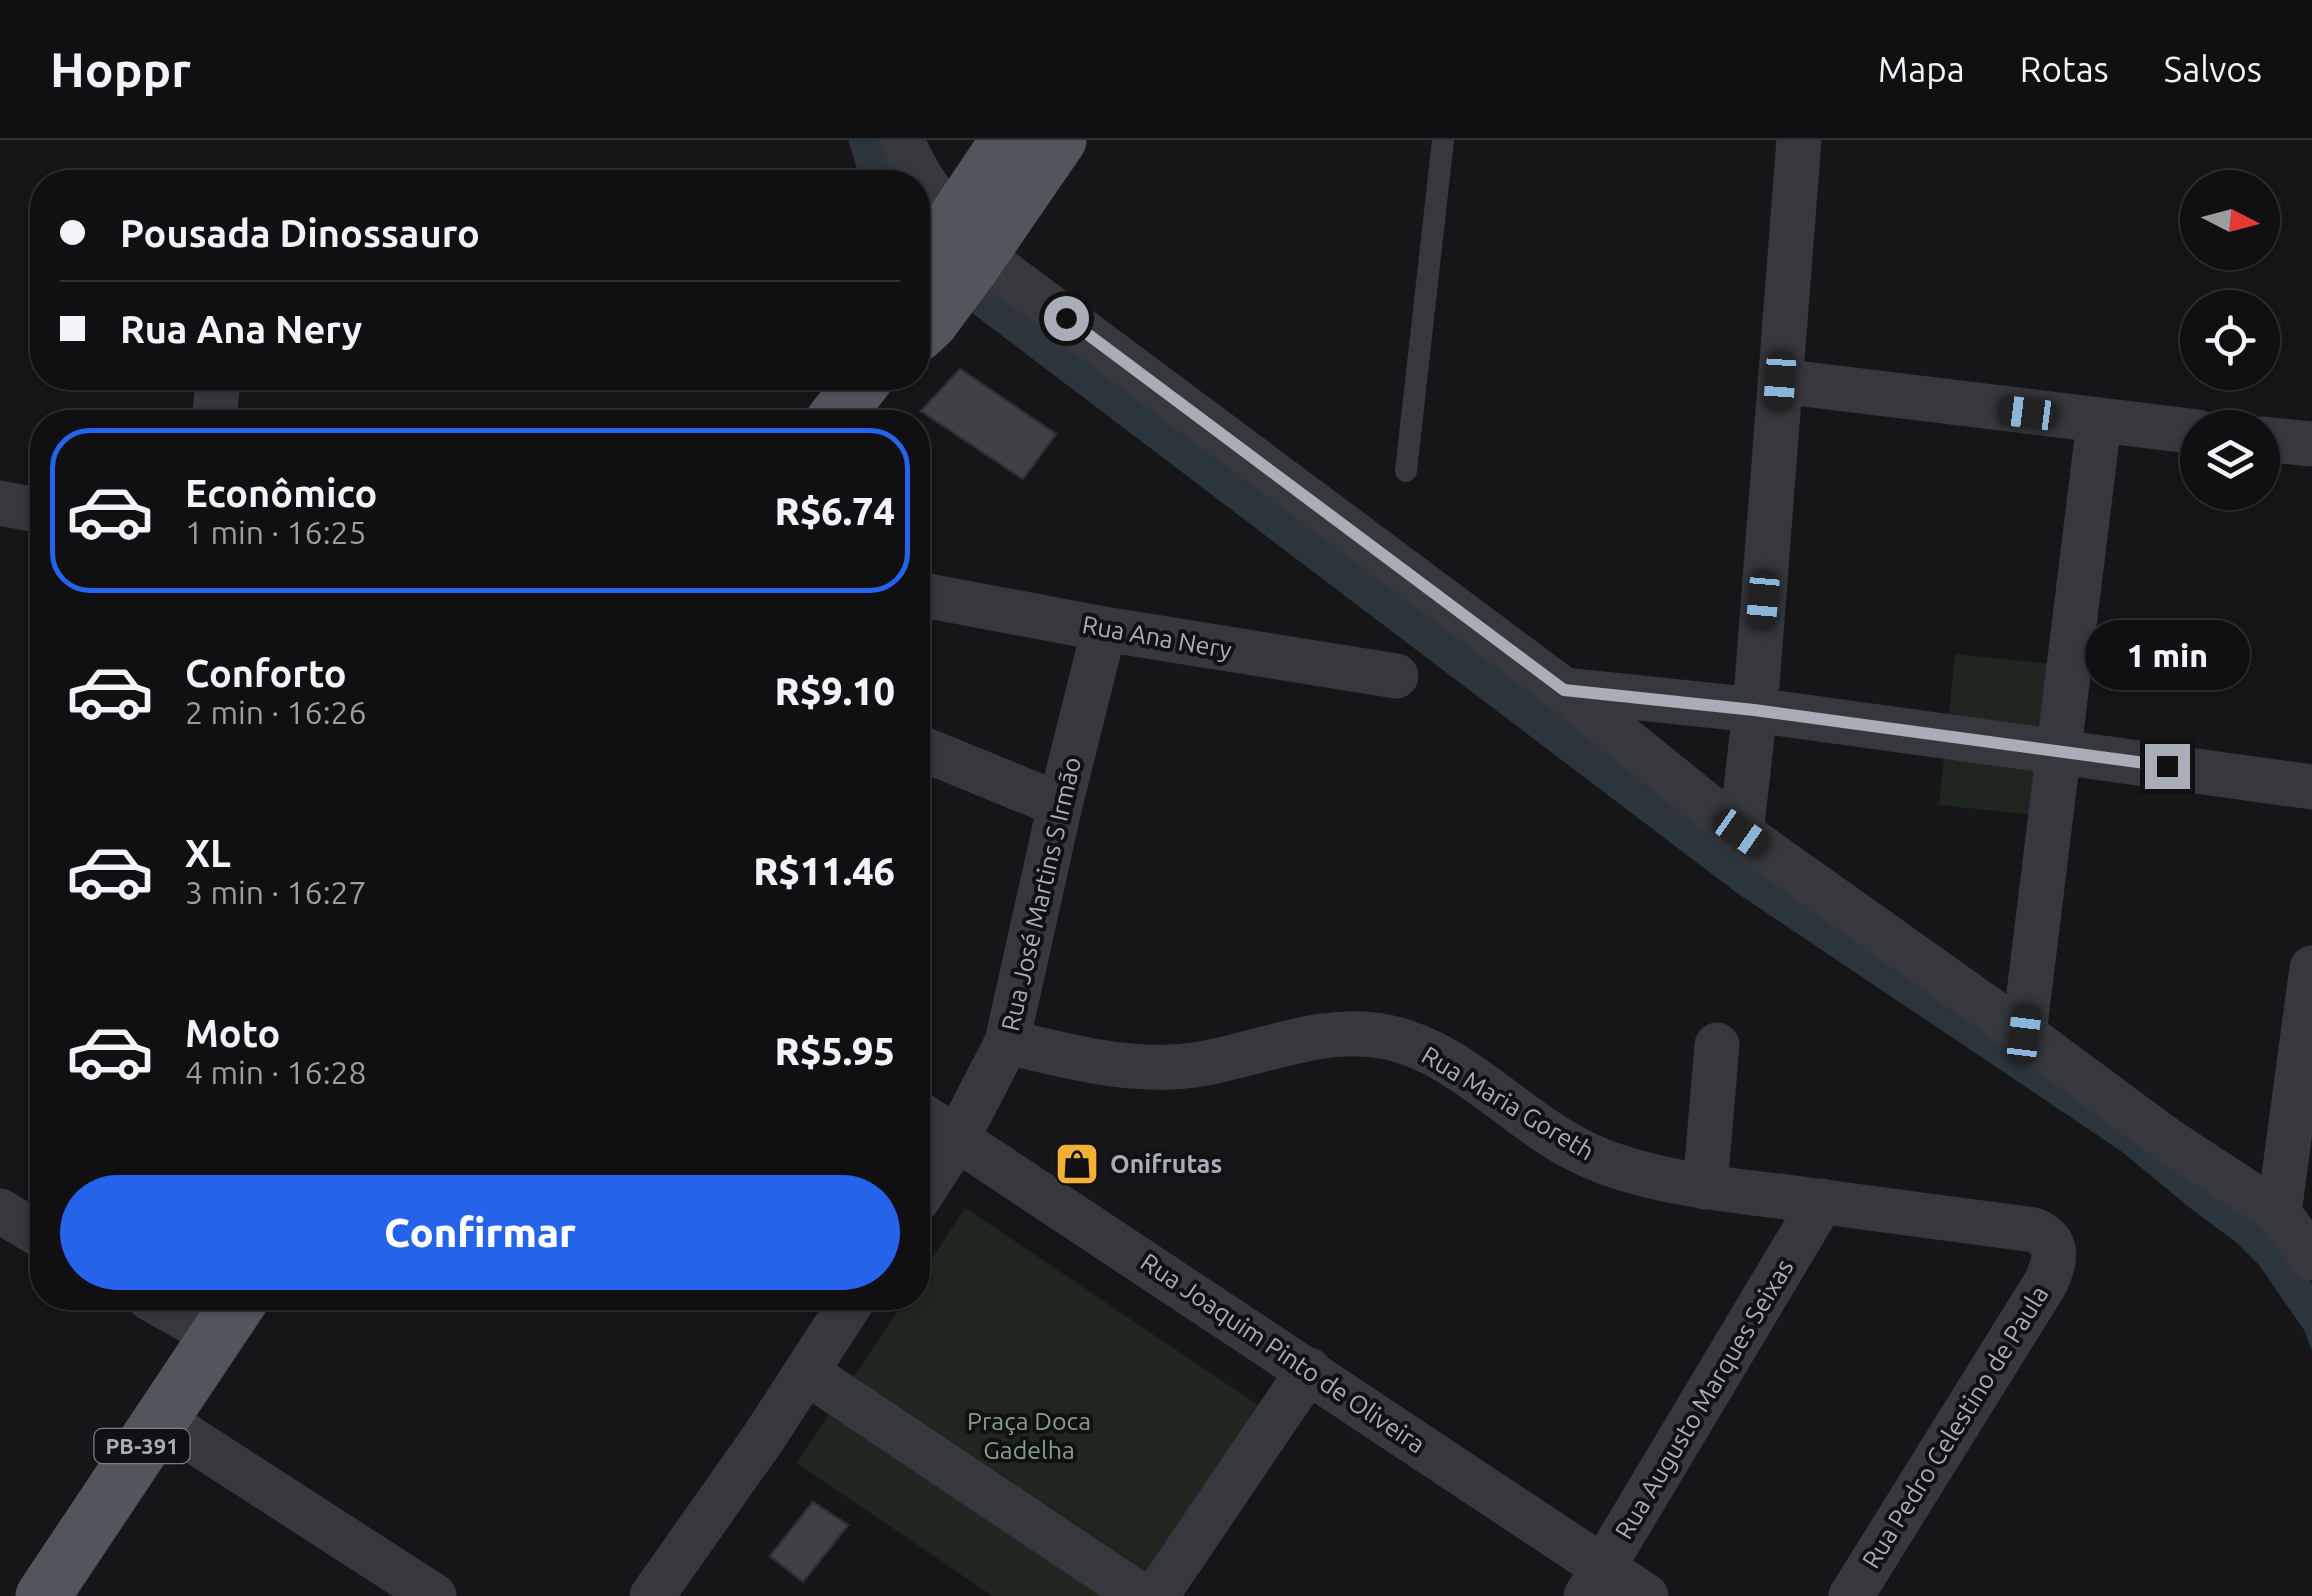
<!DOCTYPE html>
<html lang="pt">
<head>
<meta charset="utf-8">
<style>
  body { margin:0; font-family:Ubuntu,sans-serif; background:#1e1e20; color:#f1f3f6; height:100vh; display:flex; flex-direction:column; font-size:38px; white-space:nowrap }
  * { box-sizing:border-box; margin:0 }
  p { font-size:32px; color:#9c9d9f }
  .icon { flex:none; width:55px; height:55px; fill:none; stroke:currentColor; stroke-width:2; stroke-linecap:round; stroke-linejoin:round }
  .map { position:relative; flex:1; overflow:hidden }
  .panel { position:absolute; left:30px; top:270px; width:900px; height:900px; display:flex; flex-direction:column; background:#101012; border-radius:40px; box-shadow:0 2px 8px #0004,0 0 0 2px #303032 }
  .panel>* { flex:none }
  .top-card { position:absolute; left:30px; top:30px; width:900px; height:220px; border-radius:40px; box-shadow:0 2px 8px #0004,0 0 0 2px #303032; display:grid; align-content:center; height:220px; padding:0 30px; background:#101012 }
  .needle { width:65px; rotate:96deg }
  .buttons { position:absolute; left:2180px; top:30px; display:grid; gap:20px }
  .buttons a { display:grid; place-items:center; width:100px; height:100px; border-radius:50%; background:#101012; box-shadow:0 2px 8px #0004,0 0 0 2px #303032; font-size:50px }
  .end { position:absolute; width:45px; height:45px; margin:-22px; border:12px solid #a8adb8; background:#111; box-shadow:0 0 0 5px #111 }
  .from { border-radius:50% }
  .bubble { position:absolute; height:70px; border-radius:35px; background:#101012; box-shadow:0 2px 8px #0004,0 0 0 2px #303032; font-size:32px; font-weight:800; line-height:70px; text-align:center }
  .car { position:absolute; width:30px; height:60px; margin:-30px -15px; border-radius:12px; box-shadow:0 0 8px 2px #0007; background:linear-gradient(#222 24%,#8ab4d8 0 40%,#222 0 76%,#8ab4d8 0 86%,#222 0) }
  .top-card b { display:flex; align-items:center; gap:35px; height:95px; font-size:38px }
  .top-card b+b { border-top:2px solid #303032 }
  .top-card i { width:25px; height:25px; background:#f1f3f6 }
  ul { padding:18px 0 0; list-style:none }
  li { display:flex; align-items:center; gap:30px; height:165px; margin:0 20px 15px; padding:0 10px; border:5px solid transparent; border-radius:40px }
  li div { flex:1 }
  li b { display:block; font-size:38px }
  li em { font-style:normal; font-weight:800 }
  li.selected { border-color:#2563eb }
  li>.icon { width:90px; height:90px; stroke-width:1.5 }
  .action { display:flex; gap:20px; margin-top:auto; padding:20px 30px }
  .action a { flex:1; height:115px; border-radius:60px; background:#2563eb; color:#fff; font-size:40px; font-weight:800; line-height:115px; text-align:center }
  header { display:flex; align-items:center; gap:60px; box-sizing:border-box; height:140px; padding:0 50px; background:#101012; border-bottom:2px solid #303032 }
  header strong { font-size:48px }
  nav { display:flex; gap:55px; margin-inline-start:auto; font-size:35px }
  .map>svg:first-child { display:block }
  .green { fill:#1e261f }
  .water { fill:#2c353c }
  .building { fill:#404145; stroke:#303034; stroke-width:2.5 }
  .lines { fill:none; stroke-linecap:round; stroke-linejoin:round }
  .lane { stroke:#37383d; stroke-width:22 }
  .street { stroke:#37383d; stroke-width:45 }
  .primary { stroke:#53555c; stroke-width:55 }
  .route { stroke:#a8adb8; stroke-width:12 }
  .labels { text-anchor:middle; stroke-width:8; stroke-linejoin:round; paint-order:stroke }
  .shield { fill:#111113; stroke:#7b7e86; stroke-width:2.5 }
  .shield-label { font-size:22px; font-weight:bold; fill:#a8adb8 }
  .street-label { font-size:25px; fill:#a8adb8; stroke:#111113 }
  .poi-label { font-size:25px; font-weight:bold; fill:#a8adb8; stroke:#111113; text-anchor:start }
  .park-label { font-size:25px; fill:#7fa381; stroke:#111113 }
</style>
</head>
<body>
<header>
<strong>Hoppr</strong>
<nav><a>Mapa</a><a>Rotas</a><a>Salvos</a></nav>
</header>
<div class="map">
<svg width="2312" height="1456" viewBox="0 0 2312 1456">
  <rect width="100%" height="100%" fill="#161618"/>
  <path class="green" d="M1955,514l124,13 -16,151 -124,-13z
    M965,1068l304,204 -122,184h-154l-197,-133 110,-165h12v-18z"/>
  <path class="water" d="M848,0h38l13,42h-38z
    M918,73l38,33 1302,975 54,62v68l-8,-21 -45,-65 -22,-22 -47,-35 -69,-57 -384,-258 -819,-621z"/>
  <path class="building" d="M960,229l96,65 -33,45 -102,-68z
    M813,1362l35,23 -45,57 -33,-26z"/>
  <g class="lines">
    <path class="lane" d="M1406,331l37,-331"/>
    <path class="street" d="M902,0c21,53 60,92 101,132l561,418 177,143 283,201 145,107 110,72 33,45
      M1780,241l418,51
      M214,282l4,-44
      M2262,299l50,5
      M0,363l42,8
      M918,454l186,35 292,47
      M1564,550l191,20 557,77
      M918,607l142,58
      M1741,693l14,-123 44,-570
      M2024,894l75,-612
      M1007,902c64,15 128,33 194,22 63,-11 122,-40 186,-27 75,15 132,87 201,118 64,29 145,35 214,44 77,10 155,21 232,31 27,12 22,31 11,54l-194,312
      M918,973l728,483
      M1705,1047l12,-142
      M918,1059l40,-62 49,-95 53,-237 44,-176
      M0,1071l42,25
      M2279,1073l33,-245
      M149,1158l68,38
      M806,1232l335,224
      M160,1279l274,177
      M652,1456l112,-159 90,-139
      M1156,1456l153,-226
      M1586,1456l236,-395"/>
    <path class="primary" d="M918,134l90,-134
      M918,194l13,-12 40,-54 88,-128
      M832,282l34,-44
      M43,1456l199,-298"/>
  </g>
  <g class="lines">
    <path class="route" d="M1066,178l498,372 190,20 413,56"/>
  </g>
  <defs>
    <symbol id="shop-square" viewBox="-11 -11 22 22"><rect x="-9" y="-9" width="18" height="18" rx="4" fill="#f2b134" stroke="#111113"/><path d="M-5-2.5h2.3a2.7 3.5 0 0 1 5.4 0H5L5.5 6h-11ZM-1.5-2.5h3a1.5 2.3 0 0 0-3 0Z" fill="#111"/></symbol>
  </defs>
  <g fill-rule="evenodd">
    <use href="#shop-square" x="1052" y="999" width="50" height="50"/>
  </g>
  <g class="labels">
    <rect class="shield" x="94.5" y="1289" width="95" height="34" rx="8"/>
    <g class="shield-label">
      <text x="142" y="1314">PB-391</text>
    </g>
    <g class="street-label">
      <text transform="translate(1157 497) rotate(10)" y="9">Rua Ana Nery</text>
      <text transform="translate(1041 754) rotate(-77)" y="9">Rua José Martins S Irmão</text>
      <text transform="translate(1508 963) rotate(31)" y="9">Rua Maria Goreth</text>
      <text transform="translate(1283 1213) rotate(34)" y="9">Rua Joaquim Pinto de Oliveira</text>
      <text transform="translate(1704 1259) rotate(-59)" y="9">Rua Augusto Marques Seixas</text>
      <text transform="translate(1955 1287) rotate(-58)" y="9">Rua Pedro Celestino de Paula</text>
    </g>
    <g class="poi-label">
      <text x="1110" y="1033">Onifrutas</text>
    </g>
    <g class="park-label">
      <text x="1029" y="1290">Praça Doca<tspan x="1029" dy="29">Gadelha</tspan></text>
    </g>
  </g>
</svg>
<div class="buttons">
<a><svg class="needle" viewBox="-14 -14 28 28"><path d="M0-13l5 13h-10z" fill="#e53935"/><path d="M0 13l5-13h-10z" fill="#9c9d9f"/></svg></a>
<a><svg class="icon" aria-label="locate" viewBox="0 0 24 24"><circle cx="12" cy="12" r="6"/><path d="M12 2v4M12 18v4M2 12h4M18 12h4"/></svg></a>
<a><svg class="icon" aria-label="layers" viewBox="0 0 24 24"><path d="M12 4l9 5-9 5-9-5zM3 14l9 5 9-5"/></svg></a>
</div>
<i class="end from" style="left:1066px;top:178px"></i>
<i class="end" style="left:2167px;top:626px"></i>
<div class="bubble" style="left:2085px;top:480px;width:165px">1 min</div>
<i class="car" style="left:1780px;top:241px;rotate:184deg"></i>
<i class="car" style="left:2028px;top:273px;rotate:277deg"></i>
<i class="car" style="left:1763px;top:460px;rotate:185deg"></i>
<i class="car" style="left:1741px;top:693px;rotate:125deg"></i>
<i class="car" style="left:2024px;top:894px;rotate:7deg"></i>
<div class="top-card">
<b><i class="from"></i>Pousada Dinossauro</b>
<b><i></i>Rua Ana Nery</b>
</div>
<section class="panel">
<ul>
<li class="selected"><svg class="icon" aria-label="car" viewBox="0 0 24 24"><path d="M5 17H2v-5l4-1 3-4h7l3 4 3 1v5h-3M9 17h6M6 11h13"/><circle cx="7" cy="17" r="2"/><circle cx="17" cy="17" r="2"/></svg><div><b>Econômico</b><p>1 min · 16:25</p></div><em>R$6.74</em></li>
<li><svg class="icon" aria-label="car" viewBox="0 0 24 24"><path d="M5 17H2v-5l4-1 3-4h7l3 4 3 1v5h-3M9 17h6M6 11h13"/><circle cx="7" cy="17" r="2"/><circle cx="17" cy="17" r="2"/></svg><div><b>Conforto</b><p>2 min · 16:26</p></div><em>R$9.10</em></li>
<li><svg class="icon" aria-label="car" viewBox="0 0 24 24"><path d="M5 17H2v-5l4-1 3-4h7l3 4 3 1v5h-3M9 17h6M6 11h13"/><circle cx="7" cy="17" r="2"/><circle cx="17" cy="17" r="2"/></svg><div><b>XL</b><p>3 min · 16:27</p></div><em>R$11.46</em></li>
<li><svg class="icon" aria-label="car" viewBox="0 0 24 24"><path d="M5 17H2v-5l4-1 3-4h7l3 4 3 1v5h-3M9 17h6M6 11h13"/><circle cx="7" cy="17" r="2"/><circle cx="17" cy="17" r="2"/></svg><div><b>Moto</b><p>4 min · 16:28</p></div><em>R$5.95</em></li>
</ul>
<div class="action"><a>Confirmar</a></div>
</section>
</div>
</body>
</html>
